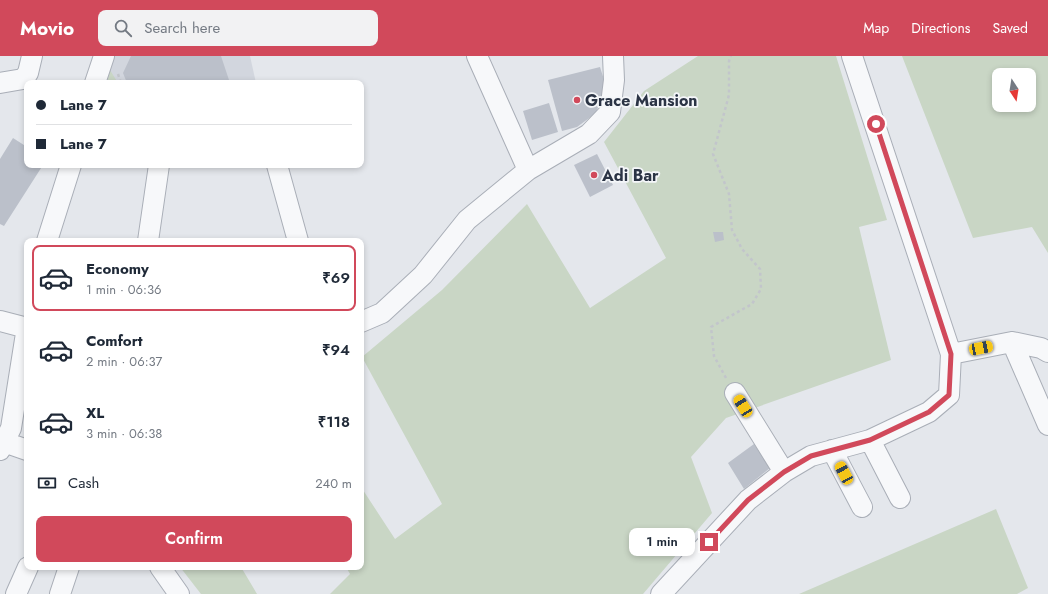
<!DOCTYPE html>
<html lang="en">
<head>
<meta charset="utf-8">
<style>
  body { margin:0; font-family:Jost,sans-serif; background:#f2f2f3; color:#1f2937; height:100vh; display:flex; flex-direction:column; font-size:15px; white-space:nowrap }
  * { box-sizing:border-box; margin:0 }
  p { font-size:13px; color:#747a83 }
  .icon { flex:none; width:22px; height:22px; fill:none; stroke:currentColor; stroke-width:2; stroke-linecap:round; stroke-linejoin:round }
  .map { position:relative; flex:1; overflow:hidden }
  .panel { position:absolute; left:24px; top:182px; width:340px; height:332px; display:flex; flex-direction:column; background:#fff; border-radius:8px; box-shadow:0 2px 6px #0003 }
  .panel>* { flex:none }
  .hud { position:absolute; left:24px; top:24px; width:340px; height:88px; border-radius:8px; box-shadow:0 2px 6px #0003; display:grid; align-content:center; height:88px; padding:0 12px; background:#fff }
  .needle { width:26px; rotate:168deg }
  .buttons { position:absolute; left:992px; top:12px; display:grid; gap:8px }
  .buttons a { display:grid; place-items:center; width:44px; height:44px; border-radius:8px; background:#fff; box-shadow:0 2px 6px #0003; font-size:20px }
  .end { position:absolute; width:18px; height:18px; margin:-9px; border:5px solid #d1495b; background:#fff; box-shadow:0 0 0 2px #fff }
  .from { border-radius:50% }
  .bubble { position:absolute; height:28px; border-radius:8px; background:#fff; box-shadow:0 2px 6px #0003; font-size:13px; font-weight:600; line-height:28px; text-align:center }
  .car { position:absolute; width:12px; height:24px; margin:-12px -6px; border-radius:5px; box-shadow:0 0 3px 1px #0007; background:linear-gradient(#f5c518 24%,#345 0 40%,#f5c518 0 76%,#345 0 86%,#f5c518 0) }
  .hud b { display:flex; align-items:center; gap:14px; height:38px; font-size:15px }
  .hud b+b { border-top:1px solid #e0e1e3 }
  .hud i { width:10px; height:10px; background:#1f2937 }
  ul { padding:7px 0 0; list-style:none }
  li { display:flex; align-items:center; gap:12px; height:66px; margin:0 8px 6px; padding:0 4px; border:2px solid transparent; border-radius:8px }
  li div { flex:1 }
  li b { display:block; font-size:15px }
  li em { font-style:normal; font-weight:600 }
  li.current { border-color:#d1495b }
  li>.icon { width:36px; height:36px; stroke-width:1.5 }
  .pay { display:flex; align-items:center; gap:10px; height:44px; padding:0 12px; font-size:15px }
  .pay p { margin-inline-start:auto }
  .action { display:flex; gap:8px; margin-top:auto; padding:8px 12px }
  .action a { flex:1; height:46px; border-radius:8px; background:#d1495b; color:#fff; font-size:16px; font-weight:600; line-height:46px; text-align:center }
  header { display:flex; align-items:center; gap:24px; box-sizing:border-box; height:56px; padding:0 20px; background:#d1495b; color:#fff }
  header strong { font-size:19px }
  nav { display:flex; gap:22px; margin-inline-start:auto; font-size:14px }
  .search { width:280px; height:36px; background:#f2f2f3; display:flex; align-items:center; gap:10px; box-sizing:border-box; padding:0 14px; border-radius:8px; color:#747a83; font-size:15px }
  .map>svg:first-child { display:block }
  .built { fill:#d2d6de }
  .green { fill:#c9d6c5; fill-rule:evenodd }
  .building { fill:#bbc0ca }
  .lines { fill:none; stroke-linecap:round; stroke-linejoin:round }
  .minor-casing { stroke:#a9aeb7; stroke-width:22 }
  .path { stroke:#c2c5cb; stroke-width:2.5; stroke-dasharray:3 3; stroke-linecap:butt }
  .minor { stroke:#f7f8fa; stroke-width:20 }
  .route { stroke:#d1495b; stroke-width:5 }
  .poi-dot { fill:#d1495b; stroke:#f4f6f9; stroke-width:1.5 }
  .labels { text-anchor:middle; stroke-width:3.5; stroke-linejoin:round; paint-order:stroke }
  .poi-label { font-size:16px; font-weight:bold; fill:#2b3445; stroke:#f4f6f9; text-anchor:start }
</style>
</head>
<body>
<header>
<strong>Movio</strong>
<div class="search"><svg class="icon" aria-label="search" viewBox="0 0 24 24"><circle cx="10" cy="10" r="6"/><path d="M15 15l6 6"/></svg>Search here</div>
<nav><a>Map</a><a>Directions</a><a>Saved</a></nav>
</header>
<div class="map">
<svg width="1048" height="538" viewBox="0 0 1048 538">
  <rect width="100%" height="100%" fill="#e4e7ec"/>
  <path class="built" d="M114,0h136l6,27h-149z"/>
  <path class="green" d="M698,0h138l51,164 -28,7 32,133 -165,58 -35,39 21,56 -69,81h-313l20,-20 -4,-7h15v-80l34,52 47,-35 -80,-147 80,-67 85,-86 63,104 76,-50 -62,-116 40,-51z
    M902,0h146v197l-16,-26 -59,11zM999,19h30v30h-30z
    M110,14l8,13h-11z
    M996,453l32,79 -11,6h-218z
    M180,511h61l16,27h-56z"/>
  <path class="building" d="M131,0h90l9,27h-103l-4,-10z
    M600,11l6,19 -10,27 -19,14 -15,4 -14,-51z
    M549,47l9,29 -26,8 -9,-29z
    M13,82l14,9v18h16l-39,61 -4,-2v-65z
    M597,98l16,31 -23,12 -16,-32z
    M713,176h10l1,8 -9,2z
    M754,388l16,24 -26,21 -16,-26z"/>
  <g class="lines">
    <defs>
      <path id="minor" d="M477,0l51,114
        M0,27l23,-4 5,-6 4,-17
        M95,27l9,-27
        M277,109l21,76
        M47,185l24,-76
        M148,185l11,-76
        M0,265l27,7
        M361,266l21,-9 41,-38 44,-55 61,-50 61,-36 21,-22 4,-32 -1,-24
        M1012,286l36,83
        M951,298l61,-12 29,6 7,4
        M735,337l49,79
        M870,384l30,58
        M4,386l23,8
        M0,394l11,-22 16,-101
        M832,394l30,57
        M160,511l19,27
        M16,538l12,-27
        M60,538l9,-27
        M661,538l87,-94 36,-28 27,-16 59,-16 59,-28 20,-17 2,-41 -99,-298"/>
    </defs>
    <use href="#minor" class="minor-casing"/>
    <path class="path" d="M118,18l3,9
      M726,322l-12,-22 -3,-29 41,-23 9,-15 -1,-20 -18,-20 -10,-19 -3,-36 -16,-40 16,-59v-34l2,-5"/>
    <use href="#minor" class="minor"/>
  </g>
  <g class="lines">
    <path class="route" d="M709,486l39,-42 36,-28 27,-16 59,-16 59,-28 20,-17 2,-41 -75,-230"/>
  </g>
  <g class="poi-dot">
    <circle cx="577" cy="44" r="4"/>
    <circle cx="594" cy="119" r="4"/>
  </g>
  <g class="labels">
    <g class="poi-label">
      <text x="585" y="50">Grace Mansion</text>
      <text x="602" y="125">Adi Bar</text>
    </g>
  </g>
</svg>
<div class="buttons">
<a><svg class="needle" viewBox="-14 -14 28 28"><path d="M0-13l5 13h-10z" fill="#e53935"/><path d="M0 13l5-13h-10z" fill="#747a83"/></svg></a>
</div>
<i class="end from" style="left:876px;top:68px"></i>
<i class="end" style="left:709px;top:486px"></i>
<div class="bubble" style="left:629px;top:472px;width:66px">1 min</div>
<i class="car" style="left:981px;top:292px;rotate:79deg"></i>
<i class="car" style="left:743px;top:350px;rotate:328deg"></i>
<i class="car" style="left:844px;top:417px;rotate:332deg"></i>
<div class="hud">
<b><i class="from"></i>Lane 7</b>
<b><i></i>Lane 7</b>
</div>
<section class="panel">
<ul>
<li class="current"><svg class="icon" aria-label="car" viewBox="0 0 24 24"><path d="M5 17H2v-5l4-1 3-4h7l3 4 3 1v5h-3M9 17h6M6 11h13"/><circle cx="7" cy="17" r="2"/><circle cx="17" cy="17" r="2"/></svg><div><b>Economy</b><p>1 min · 06:36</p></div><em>₹69</em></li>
<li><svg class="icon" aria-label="car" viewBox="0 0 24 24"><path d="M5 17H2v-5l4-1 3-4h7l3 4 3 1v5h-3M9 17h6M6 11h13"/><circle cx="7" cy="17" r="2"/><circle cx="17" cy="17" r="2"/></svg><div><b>Comfort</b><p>2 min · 06:37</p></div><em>₹94</em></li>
<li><svg class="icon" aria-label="car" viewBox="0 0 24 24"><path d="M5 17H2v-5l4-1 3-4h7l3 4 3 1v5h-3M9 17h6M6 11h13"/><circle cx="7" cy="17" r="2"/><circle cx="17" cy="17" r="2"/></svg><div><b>XL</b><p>3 min · 06:38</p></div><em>₹118</em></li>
</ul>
<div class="pay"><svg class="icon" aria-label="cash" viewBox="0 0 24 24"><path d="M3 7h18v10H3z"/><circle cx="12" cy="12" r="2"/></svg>Cash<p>240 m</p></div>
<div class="action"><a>Confirm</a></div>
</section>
</div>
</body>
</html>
